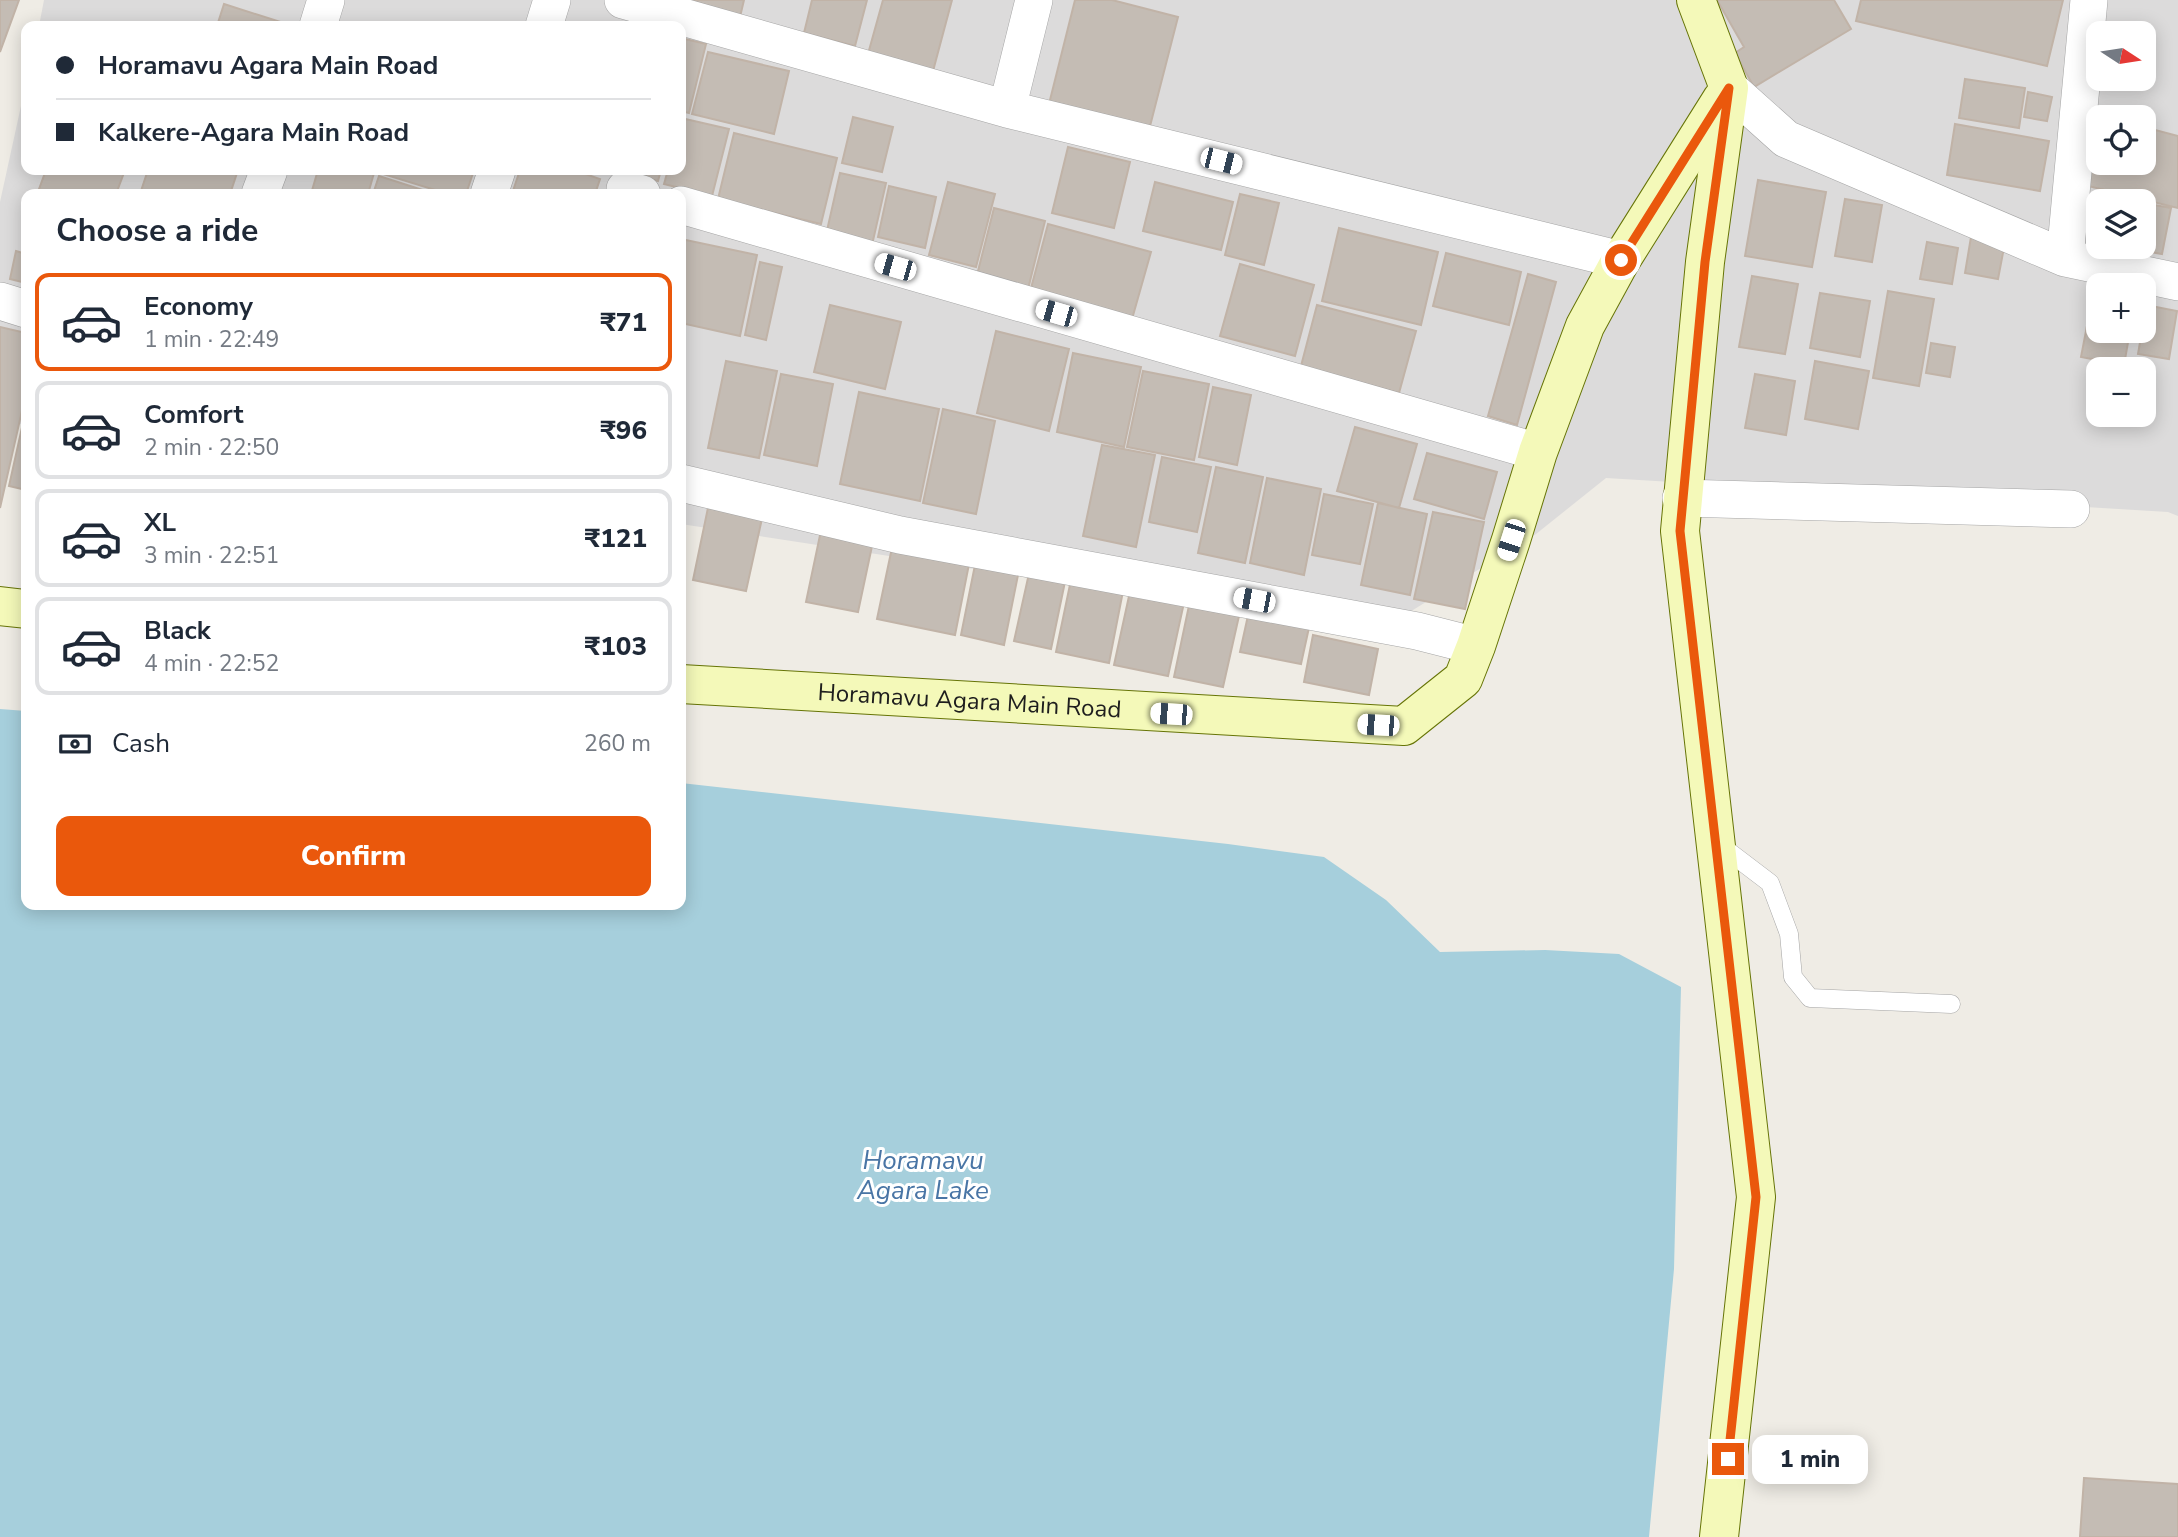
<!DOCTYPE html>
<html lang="en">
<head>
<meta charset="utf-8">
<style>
  body { margin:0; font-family:"Nunito Sans",sans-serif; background:#f2f2f3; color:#1f2937; height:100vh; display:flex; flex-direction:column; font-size:26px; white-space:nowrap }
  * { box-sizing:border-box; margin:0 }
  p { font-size:23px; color:#747a83 }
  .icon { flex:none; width:38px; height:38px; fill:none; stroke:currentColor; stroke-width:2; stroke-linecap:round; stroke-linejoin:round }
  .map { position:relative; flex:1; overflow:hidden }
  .panel { position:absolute; left:21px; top:189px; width:665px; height:721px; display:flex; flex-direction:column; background:#fff; border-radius:14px; box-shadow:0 4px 18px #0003 }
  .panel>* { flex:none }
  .guide { position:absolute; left:21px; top:21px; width:665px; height:154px; border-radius:14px; box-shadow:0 4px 18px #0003; display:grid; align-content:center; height:154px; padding:0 35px; background:#fff }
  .needle { width:46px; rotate:102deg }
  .controls { position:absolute; left:2086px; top:21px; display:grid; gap:14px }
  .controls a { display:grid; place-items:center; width:70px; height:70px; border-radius:14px; background:#fff; box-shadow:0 4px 18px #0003; font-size:35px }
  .end { position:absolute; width:32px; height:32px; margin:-16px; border:9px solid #ea580c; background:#fff; box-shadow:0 0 0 4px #fff }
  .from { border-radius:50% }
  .bubble { position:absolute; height:49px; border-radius:14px; background:#fff; box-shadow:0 4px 18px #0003; font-size:23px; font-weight:800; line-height:49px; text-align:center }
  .car { position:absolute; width:21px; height:42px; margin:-21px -10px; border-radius:9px; box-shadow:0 0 5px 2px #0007; background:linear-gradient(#fff 24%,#345 0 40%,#fff 0 76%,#345 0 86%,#fff 0) }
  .guide b { display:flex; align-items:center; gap:24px; height:66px; font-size:26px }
  .guide b+b { border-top:2px solid #e0e1e3 }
  .guide i { width:18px; height:18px; background:#1f2937 }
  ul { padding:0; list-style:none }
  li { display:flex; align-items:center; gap:21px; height:98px; margin:0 14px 10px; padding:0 21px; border:4px solid #e0e1e3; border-radius:14px }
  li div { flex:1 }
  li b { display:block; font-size:26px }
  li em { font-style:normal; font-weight:800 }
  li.selected { border-color:#ea580c }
  li>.icon { width:63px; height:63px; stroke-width:1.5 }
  h2 { padding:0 35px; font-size:32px; line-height:84px }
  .pay { display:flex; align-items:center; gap:18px; height:77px; padding:0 35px; font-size:26px }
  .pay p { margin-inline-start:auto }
  .primary-button { display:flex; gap:14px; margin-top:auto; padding:14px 35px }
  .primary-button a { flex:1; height:80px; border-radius:14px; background:#ea580c; color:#fff; font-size:28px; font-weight:800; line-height:80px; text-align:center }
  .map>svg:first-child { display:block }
  .residential { fill:#dcdbdb; fill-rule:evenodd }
  .water { fill:#a6cfdc }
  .building { fill:#c4bcb4; stroke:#c1b3a7; stroke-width:2 }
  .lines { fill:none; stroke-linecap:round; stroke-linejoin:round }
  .lane-casing { stroke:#a5a5a5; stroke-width:19 }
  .street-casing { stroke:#a5a5a5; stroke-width:38 }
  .secondary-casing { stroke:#667406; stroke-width:40 }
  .lane { stroke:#fff; stroke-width:18 }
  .street { stroke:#fff; stroke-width:37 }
  .secondary { stroke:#f4f9b9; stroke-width:38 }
  .route { stroke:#ea580c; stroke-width:9 }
  .labels { text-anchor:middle; stroke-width:6; stroke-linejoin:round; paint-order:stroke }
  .street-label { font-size:24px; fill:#1e1e1e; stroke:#fff }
  .water-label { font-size:26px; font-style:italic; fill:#4975a5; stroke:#fff }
</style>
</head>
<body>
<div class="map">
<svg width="2178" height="1537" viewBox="0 0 2178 1537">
  <rect width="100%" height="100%" fill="#efece5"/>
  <path class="residential" d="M44,0h2134v516l-10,-4 -562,-34 -70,56 -157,97 -698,-107v-330h-655v231l-26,-4v-219l26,-119v87h655v-144h-642zM2098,33h46v46h-46zM2098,117h46v46h-46zM2098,201h46v46h-46zM2098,285h46v46h-46zM2098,369h46v46h-46z"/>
  <path class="water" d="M0,709l26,2v194h655v-122l547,61 96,13 62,43 54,52 105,-2 74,4 62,33 -7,282 -25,268h-1649z"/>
  <path class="building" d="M0,0h19l-19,52z
    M690,0h54l-4,17z
    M812,0h55l-12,46 -51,-13z
    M883,0h69l-19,71 -65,-17z
    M1075,0h37l66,17 -29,113 -100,-26z
    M1717,0h117l17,29 -97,58 -19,-34 9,-6z
    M1861,0h202l-16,66 -191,-45z
    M224,4l69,22h-76z
    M681,38l25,6 -17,69 -8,-2z
    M708,52l81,19 -15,63 -82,-20z
    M1965,79l60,9 -6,40 -60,-10z
    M2028,92l24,5 -5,24 -23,-4z
    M2096,116l5,1h-3v46h46v-36l34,9v72l-98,-24z
    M853,117l40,10 -11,45 -40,-9z
    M681,118l48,11 -17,67 -48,-12 4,-14h13z
    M1955,124l94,17 -9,50 -93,-16z
    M734,133l103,25 -16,66 -103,-25z
    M1068,147l62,15 -16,66 -62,-15z
    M46,170h79l-9,24h-73l-5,-2z
    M148,170h90l-8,24h-90z
    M318,170h44l12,3 -6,21h-57z
    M385,170h89l-8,24h-18l-65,-20z
    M520,170h54l26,9 -5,15h-83z
    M613,170h48l-3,11z
    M840,173l46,10 -14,62 -46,-10z
    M379,176l56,18h-62z
    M1758,180l68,12 -14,75 -67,-11z
    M948,182l47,12 -19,73 -47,-12z
    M1155,182l78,20 -12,48 -78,-19z
    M889,186l47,11 -11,51 -47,-11z
    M1240,194l39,9 -15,62 -39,-10z
    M1845,199l37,6 -10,57 -37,-6z
    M2144,203l27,5 -9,46 -40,-7h22z
    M994,208l51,13 -17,68 -51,-14z
    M1048,224l103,28 -19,67 -102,-27z
    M1339,228l99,24 -17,73 -99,-24z
    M1972,231l34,6 -8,42 -33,-6z
    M681,239l76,16 -17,81 -59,-13z
    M1927,242l31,6 -6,36 -32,-5z
    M16,251l10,3v29l-16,-4z
    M1446,253l75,19 -12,53 -76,-19z
    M760,262l22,5 -16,73 -21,-5z
    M1240,264l74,21 -19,71 -75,-20z
    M1528,274l28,8 -39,143 -29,-9z
    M1752,276l46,8 -13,70 -46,-7z
    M1888,291l46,8 -15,87 -46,-8z
    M1820,293l50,8 -10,56 -50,-9z
    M2092,300l6,2v29h32l-6,34 -43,-8z
    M830,305l71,17 -16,67 -71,-17z
    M1317,305l99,26 -17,62 -98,-27z
    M2146,305l31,6 -8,48 -31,-5 4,-23h2z
    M0,327l26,6v60l-26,115z
    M996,331l73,18 -20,82 -72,-18z
    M1931,343l24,4 -5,30 -24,-4z
    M1073,353l68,14 -17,80 -67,-15z
    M726,361l51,10 -18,87 -51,-10z
    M1815,361l54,10 -11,58 -53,-10z
    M1143,371l66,13 -15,76 -67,-13z
    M781,374l52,10 -16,82 -53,-11z
    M1755,374l40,7 -9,54 -41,-7z
    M1213,387l38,8 -14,70 -38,-8z
    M859,392l80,17 -19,92 -80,-17z
    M943,409l52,12 -19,93 -53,-11z
    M23,423h3v67l-17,-4z
    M1355,427l62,17 -18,64 -62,-17z
    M1102,445l53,10 -19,92 -53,-11z
    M1427,453l70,19 -13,47 -70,-20z
    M1162,457l49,10 -14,65 -48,-10z
    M1216,467l47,10 -18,86 -47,-10z
    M1267,478l54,11 -17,86 -54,-12z
    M1324,494l49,10 -13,60 -48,-9z
    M709,503l54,11 -17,77 -53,-11z
    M1378,503l49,11 -17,81 -49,-10z
    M1433,512l51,10 -19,87 -51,-10z
    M823,521l52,11 -17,80 -52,-10z
    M893,543l77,16 -15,76 -78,-16z
    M976,560l43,10 -15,75 -43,-10z
    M1030,569l36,8 -15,72 -37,-8z
    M1072,575l52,11 -15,77 -53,-11z
    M1131,587l54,11 -17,78 -54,-11z
    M1191,596l50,11 -18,80 -49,-10z
    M1249,611l61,12 -9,41 -61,-12z
    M1313,635l65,14 -9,46 -65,-13z
    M2084,1478l94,6v53h-98z"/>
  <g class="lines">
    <defs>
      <path id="lane" d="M1720,845l50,38 19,51 4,43 17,21 141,6"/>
      <path id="street" d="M623,0l384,109 614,151
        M318,26l8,-26
        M544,26l8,-26
        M1729,88l57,51 279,119 113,24
        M1007,109l27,-109
        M625,189l17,5
        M260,194l9,-24
        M489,194l8,-24
        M681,205l857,247
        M2065,258l24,-258
        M0,301l26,8
        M681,483l219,52 517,96 59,15
        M1681,498l390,11"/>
      <g id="secondary">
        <path d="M1696,0l33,88 -24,174 -25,269 76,666 -37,340"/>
        <path d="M0,606l26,3"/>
        <path id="s1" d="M681,684l723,42 59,-47 13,-33 35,-106 27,-88 47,-126 36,-66 101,-161"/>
      </g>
    </defs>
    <use href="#lane" class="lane-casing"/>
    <use href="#street" class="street-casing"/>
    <use href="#secondary" class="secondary-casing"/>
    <use href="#lane" class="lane"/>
    <use href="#street" class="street"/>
    <use href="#secondary" class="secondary"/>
  </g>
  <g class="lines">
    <path class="route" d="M1621,260l108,-172 -24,174 -25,269 76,666 -28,262"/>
  </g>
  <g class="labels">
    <g class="street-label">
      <text dy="8" stroke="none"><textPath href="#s1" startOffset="289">Horamavu Agara Main Road</textPath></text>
    </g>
    <g class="water-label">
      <text x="923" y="1169">Horamavu<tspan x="923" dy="30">Agara Lake</tspan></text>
    </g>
  </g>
</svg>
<div class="controls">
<a><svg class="needle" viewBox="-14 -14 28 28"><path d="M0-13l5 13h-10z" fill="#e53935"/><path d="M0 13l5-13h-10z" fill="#747a83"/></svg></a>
<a><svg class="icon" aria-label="locate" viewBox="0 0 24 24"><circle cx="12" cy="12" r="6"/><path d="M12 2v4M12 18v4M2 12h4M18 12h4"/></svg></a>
<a><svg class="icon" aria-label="layers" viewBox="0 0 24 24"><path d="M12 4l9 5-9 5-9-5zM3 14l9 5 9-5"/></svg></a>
<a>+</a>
<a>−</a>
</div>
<i class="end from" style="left:1621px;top:260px"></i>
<i class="end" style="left:1728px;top:1459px"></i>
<div class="bubble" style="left:1752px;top:1435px;width:116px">1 min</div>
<i class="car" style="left:1221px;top:161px;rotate:104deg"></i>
<i class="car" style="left:895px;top:267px;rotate:286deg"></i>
<i class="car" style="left:1056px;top:313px;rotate:286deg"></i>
<i class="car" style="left:1511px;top:540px;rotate:198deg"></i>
<i class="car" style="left:1254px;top:600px;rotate:281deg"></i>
<i class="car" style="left:1171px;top:714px;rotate:274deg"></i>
<i class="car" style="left:1378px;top:725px;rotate:273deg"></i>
<div class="guide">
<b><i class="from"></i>Horamavu Agara Main Road</b>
<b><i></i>Kalkere-Agara Main Road</b>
</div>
<section class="panel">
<h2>Choose a ride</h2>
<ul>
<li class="selected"><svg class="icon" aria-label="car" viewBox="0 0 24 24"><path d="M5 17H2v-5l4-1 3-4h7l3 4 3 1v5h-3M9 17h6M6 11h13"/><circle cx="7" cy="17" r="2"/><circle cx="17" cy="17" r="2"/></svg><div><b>Economy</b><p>1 min · 22:49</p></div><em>₹71</em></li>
<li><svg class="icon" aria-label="car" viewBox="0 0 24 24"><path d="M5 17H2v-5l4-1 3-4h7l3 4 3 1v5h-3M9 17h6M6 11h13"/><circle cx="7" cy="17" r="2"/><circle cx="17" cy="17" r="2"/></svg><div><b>Comfort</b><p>2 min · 22:50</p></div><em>₹96</em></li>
<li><svg class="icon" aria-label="car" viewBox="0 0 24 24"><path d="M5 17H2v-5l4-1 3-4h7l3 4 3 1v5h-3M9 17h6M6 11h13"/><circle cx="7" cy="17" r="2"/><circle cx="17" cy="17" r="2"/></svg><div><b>XL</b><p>3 min · 22:51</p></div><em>₹121</em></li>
<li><svg class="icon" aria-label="car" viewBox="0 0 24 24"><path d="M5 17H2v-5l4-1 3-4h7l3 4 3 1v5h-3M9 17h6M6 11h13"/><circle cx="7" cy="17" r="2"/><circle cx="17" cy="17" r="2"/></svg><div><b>Black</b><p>4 min · 22:52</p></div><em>₹103</em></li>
</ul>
<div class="pay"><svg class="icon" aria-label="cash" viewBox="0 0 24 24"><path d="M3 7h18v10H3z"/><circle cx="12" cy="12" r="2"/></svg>Cash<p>260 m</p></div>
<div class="primary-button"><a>Confirm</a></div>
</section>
</div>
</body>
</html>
